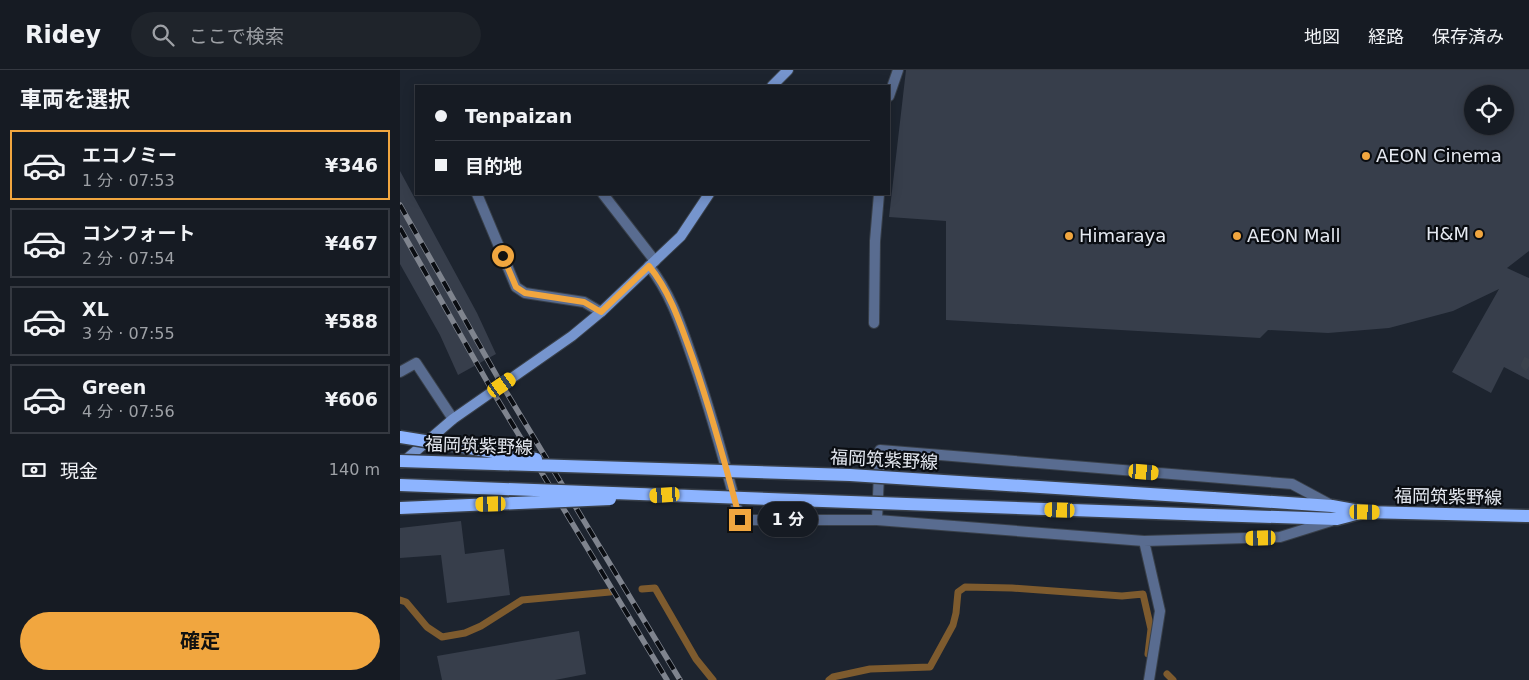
<!DOCTYPE html>
<html lang="ja">
<head>
<meta charset="utf-8">
<style>
  body { margin:0; font-family:"DejaVu Sans","Noto Sans JP",sans-serif; background:#1f242b; color:#f1f3f6; height:100vh; display:flex; flex-direction:column; font-size:19px; white-space:nowrap }
  * { box-sizing:border-box; margin:0 }
  p { font-size:16px; color:#9ea1a6 }
  .icon { flex:none; width:28px; height:28px; fill:none; stroke:currentColor; stroke-width:2; stroke-linecap:round; stroke-linejoin:round }
  .map { position:relative; flex:1; overflow:hidden }
  .panel { display:flex; flex-direction:column; background:#161b23; width:400px }
  .panel>* { flex:none }
  .banner { position:absolute; left:15px; top:15px; width:475px; height:110px; border-radius:0px; box-shadow:0 2px 12px #0003,0 0 0 1px #353941; display:grid; align-content:center; height:110px; padding:0 20px; background:#161b23 }
  .buttons { position:absolute; left:1064px; top:15px; display:grid; gap:10px }
  .buttons a { display:grid; place-items:center; width:50px; height:50px; border-radius:50%; background:#161b23; box-shadow:0 2px 12px #0003,0 0 0 1px #353941; font-size:25px }
  .end { position:absolute; width:22px; height:22px; margin:-11px; border:6px solid #f1a63f; background:#111; box-shadow:0 0 0 2px #111 }
  .from { border-radius:50% }
  .bubble { position:absolute; height:35px; border-radius:18px; background:#161b23; box-shadow:0 2px 12px #0003,0 0 0 1px #353941; font-size:16px; font-weight:700; line-height:35px; text-align:center }
  .car { position:absolute; width:15px; height:30px; margin:-15px -8px; border-radius:6px; box-shadow:0 0 4px 1px #0007; background:linear-gradient(#f5c518 24%,#345 0 40%,#f5c518 0 76%,#345 0 86%,#f5c518 0) }
  .banner b { display:flex; align-items:center; gap:18px; height:48px; font-size:19px }
  .banner b+b { border-top:1px solid #353941 }
  .banner i { width:12px; height:12px; background:#f1f3f6 }
  ul { padding:0; list-style:none }
  li { display:flex; align-items:center; gap:15px; height:70px; margin:0 10px 8px; padding:0 10px; border:2px solid #353941; border-radius:0px }
  li div { flex:1 }
  li b { display:block; font-size:19px }
  li em { font-style:normal; font-weight:700 }
  li.active { border-color:#f1a63f }
  li>.icon { width:45px; height:45px; stroke-width:1.5 }
  h2 { padding:0 20px; font-size:22px; line-height:60px }
  .pay { display:flex; align-items:center; gap:12px; height:55px; padding:0 20px; font-size:19px }
  .pay p { margin-inline-start:auto }
  .button { display:flex; gap:10px; margin-top:auto; padding:10px 20px }
  .button a { flex:1; height:58px; border-radius:30px; background:#f1a63f; color:#111; font-size:20px; font-weight:700; line-height:58px; text-align:center }
  header { display:flex; align-items:center; gap:30px; box-sizing:border-box; height:70px; padding:0 25px; background:#161b23; border-bottom:1px solid #353941 }
  header strong { font-size:24px }
  nav { display:flex; gap:28px; margin-inline-start:auto; font-size:18px }
  .search { width:350px; height:45px; background:#1f242b; display:flex; align-items:center; gap:12px; box-sizing:border-box; padding:0 18px; border-radius:28px; color:#9ea1a6; font-size:19px }
  main { display:flex; flex:1; min-height:0 }
  .map>svg:first-child { display:block }
  .lines { fill:none; stroke-linecap:round; stroke-linejoin:round }
  .stream { stroke:#7e5b2e; stroke-width:7 }
  .building { fill:#373e4b; fill-rule:evenodd }
  .street-tunnel { stroke:#3b424c; stroke-width:10; stroke-dasharray:10 5; stroke-linecap:butt }
  .lane-casing { stroke:#39404a; stroke-width:12 }
  .street-casing { stroke:#39404a; stroke-width:12 }
  .secondary-casing { stroke:#39404a; stroke-width:12 }
  .primary-casing { stroke:#39404a; stroke-width:15 }
  .lane { stroke:#596c90; stroke-width:10 }
  .street { stroke:#596c90; stroke-width:10 }
  .secondary { stroke:#7695ce; stroke-width:10 }
  .primary { stroke:#8db4ff; stroke-width:12 }
  .rail-casing { stroke:#7f848e; stroke-width:5.5 }
  .rail { stroke:#0a0d12; stroke-width:4; stroke-dasharray:11; stroke-linecap:butt }
  .primary-bridge-casing { stroke:#39404a; stroke-width:15; stroke-linecap:butt }
  .primary-bridge { stroke:#8db4ff; stroke-width:12 }
  .route { stroke:#f1a63f; stroke-width:6 }
  .poi-dot { fill:#f1a63f; stroke:#0a0d12; stroke-width:2 }
  .labels { text-anchor:middle; stroke-width:4.5; stroke-linejoin:round; paint-order:stroke }
  .poi-label { font-size:18px; fill:#e5e9f1; stroke:#0a0d12; text-anchor:start }
  .street-label { font-size:18px; fill:#e5e9f1; stroke:#0a0d12 }
</style>
</head>
<body>
<header>
<strong>Ridey</strong>
<div class="search"><svg class="icon" aria-label="search" viewBox="0 0 24 24"><circle cx="10" cy="10" r="6"/><path d="M15 15l6 6"/></svg>ここで検索</div>
<nav><a>地図</a><a>経路</a><a>保存済み</a></nav>
</header>
<main>
<section class="panel">
<h2>車両を選択</h2>
<ul>
<li class="active"><svg class="icon" aria-label="car" viewBox="0 0 24 24"><path d="M5 17H2v-5l4-1 3-4h7l3 4 3 1v5h-3M9 17h6M6 11h13"/><circle cx="7" cy="17" r="2"/><circle cx="17" cy="17" r="2"/></svg><div><b>エコノミー</b><p>1 分 · 07:53</p></div><em>¥346</em></li>
<li><svg class="icon" aria-label="car" viewBox="0 0 24 24"><path d="M5 17H2v-5l4-1 3-4h7l3 4 3 1v5h-3M9 17h6M6 11h13"/><circle cx="7" cy="17" r="2"/><circle cx="17" cy="17" r="2"/></svg><div><b>コンフォート</b><p>2 分 · 07:54</p></div><em>¥467</em></li>
<li><svg class="icon" aria-label="car" viewBox="0 0 24 24"><path d="M5 17H2v-5l4-1 3-4h7l3 4 3 1v5h-3M9 17h6M6 11h13"/><circle cx="7" cy="17" r="2"/><circle cx="17" cy="17" r="2"/></svg><div><b>XL</b><p>3 分 · 07:55</p></div><em>¥588</em></li>
<li><svg class="icon" aria-label="car" viewBox="0 0 24 24"><path d="M5 17H2v-5l4-1 3-4h7l3 4 3 1v5h-3M9 17h6M6 11h13"/><circle cx="7" cy="17" r="2"/><circle cx="17" cy="17" r="2"/></svg><div><b>Green</b><p>4 分 · 07:56</p></div><em>¥606</em></li>
</ul>
<div class="pay"><svg class="icon" aria-label="cash" viewBox="0 0 24 24"><path d="M3 7h18v10H3z"/><circle cx="12" cy="12" r="2"/></svg>現金<p>140 m</p></div>
<div class="button"><a>確定</a></div>
</section>
<div class="map">
<svg width="1129" height="610" viewBox="0 0 1129 610">
  <rect width="100%" height="100%" fill="#1d242f"/>
  <g class="lines">
    <path class="stream" d="M242,519l13,-1 41,71 17,21
      M0,530l6,2 21,25 15,10 23,-4 16,-7 41,-26 88,-8
      M767,604l6,6
      M429,610l4,-3 37,-8 60,-2 23,-42 3,-12 2,-21 7,-5 47,1 110,8 21,-2 8,35 -3,25"/>
  </g>
  <path class="building" d="M506,0h623v181l-22,17 22,10v102l-25,-13 -13,26 -39,-21 47,-83 -46,22 -64,17 -61,5 -60,-3 -8,8 -314,-18v-99l-57,-4zM1072,24h33v32h-33z
    M0,101l77,142 19,41 -38,21 -18,-40 -40,-71z
    M61,451l4,33 39,-5 6,46 -63,8 -6,-48 -41,3v-30z
    M179,561l7,43 -31,6h-113l-5,-24z"/>
  <g class="lines">
    <path class="street-tunnel" d="M1129,289l-3,6 3,2"/>
    <defs>
      <path id="lane" d="M489,26l9,-26
        M249,196c23,29 33,63 45,97 18,52 32,104 46,157h137
        M474,253l1,-82 4,-47
        M0,302l16,-9 37,56"/>
      <path id="street" d="M77,124l39,93 9,6 59,9 17,10
        M203,124l52,67
        M931,451l-51,16 -136,4 -267,-21 3,-70 412,34 39,21
        M744,471l16,70 -11,69"/>
      <path id="secondary" d="M372,16l16,-16
        M2,393l51,-44 119,-83 29,-24 80,-76 28,-42"/>
      <path id="primary" d="M813,428l119,8 33,6 164,4
        M812,445l125,4 23,-6"/>
    </defs>
    <use href="#lane" class="lane-casing"/>
    <use href="#street" class="street-casing"/>
    <use href="#secondary" class="secondary-casing"/>
    <use href="#primary" class="primary-casing"/>
    <use href="#lane" class="lane"/>
    <use href="#street" class="street"/>
    <use href="#secondary" class="secondary"/>
    <use href="#primary" class="primary"/>
    <defs>
      <path id="rail" d="M0,135l102,180 178,295
        M0,158l93,164 174,288"/>
    </defs>
    <use href="#rail" class="rail-casing"/>
    <use href="#rail" class="rail"/>
    <defs>
      <path id="primary-bridge" d="M0,367l136,22
        M0,391l450,14 363,23
        M0,415c271,9 541,22 812,30
        M0,438l210,-9"/>
    </defs>
    <use href="#primary-bridge" class="primary-bridge-casing"/>
    <use href="#primary-bridge" class="primary-bridge"/>
  </g>
  <g class="lines">
    <path class="route" d="M103,186l13,31 9,6 59,9 17,10 48,-46c22,27 32,60 44,93 18,53 33,107 47,161"/>
  </g>
  <g class="poi-dot">
    <circle cx="966" cy="86" r="5"/>
    <circle cx="1079" cy="164" r="5"/>
    <circle cx="669" cy="166" r="5"/>
    <circle cx="837" cy="166" r="5"/>
  </g>
  <g class="labels">
    <g class="poi-label">
      <text x="976" y="92">AEON Cinema</text>
      <text x="1069" y="170" text-anchor="end">H&amp;M</text>
      <text x="679" y="172">Himaraya</text>
      <text x="847" y="172">AEON Mall</text>
    </g>
    <g class="street-label">
      <text transform="translate(79 376) rotate(2)" y="6">福岡筑紫野線</text>
      <text transform="translate(484 390) rotate(3)" y="6">福岡筑紫野線</text>
      <text transform="translate(1048 427) rotate(1)" y="6">福岡筑紫野線</text>
    </g>
  </g>
</svg>
<div class="buttons">
<a><svg class="icon" aria-label="locate" viewBox="0 0 24 24"><circle cx="12" cy="12" r="6"/><path d="M12 2v4M12 18v4M2 12h4M18 12h4"/></svg></a>
</div>
<i class="end from" style="left:103px;top:186px"></i>
<i class="end" style="left:340px;top:450px"></i>
<div class="bubble" style="left:358px;top:432px;width:60px">1 分</div>
<i class="car" style="left:102px;top:315px;rotate:55deg"></i>
<i class="car" style="left:744px;top:402px;rotate:95deg"></i>
<i class="car" style="left:265px;top:425px;rotate:266deg"></i>
<i class="car" style="left:91px;top:434px;rotate:269deg"></i>
<i class="car" style="left:660px;top:440px;rotate:272deg"></i>
<i class="car" style="left:965px;top:442px;rotate:91deg"></i>
<i class="car" style="left:861px;top:468px;rotate:269deg"></i>
<div class="banner">
<b><i class="from"></i>Tenpaizan</b>
<b><i></i>目的地</b>
</div>
</div>
</main>
</body>
</html>
